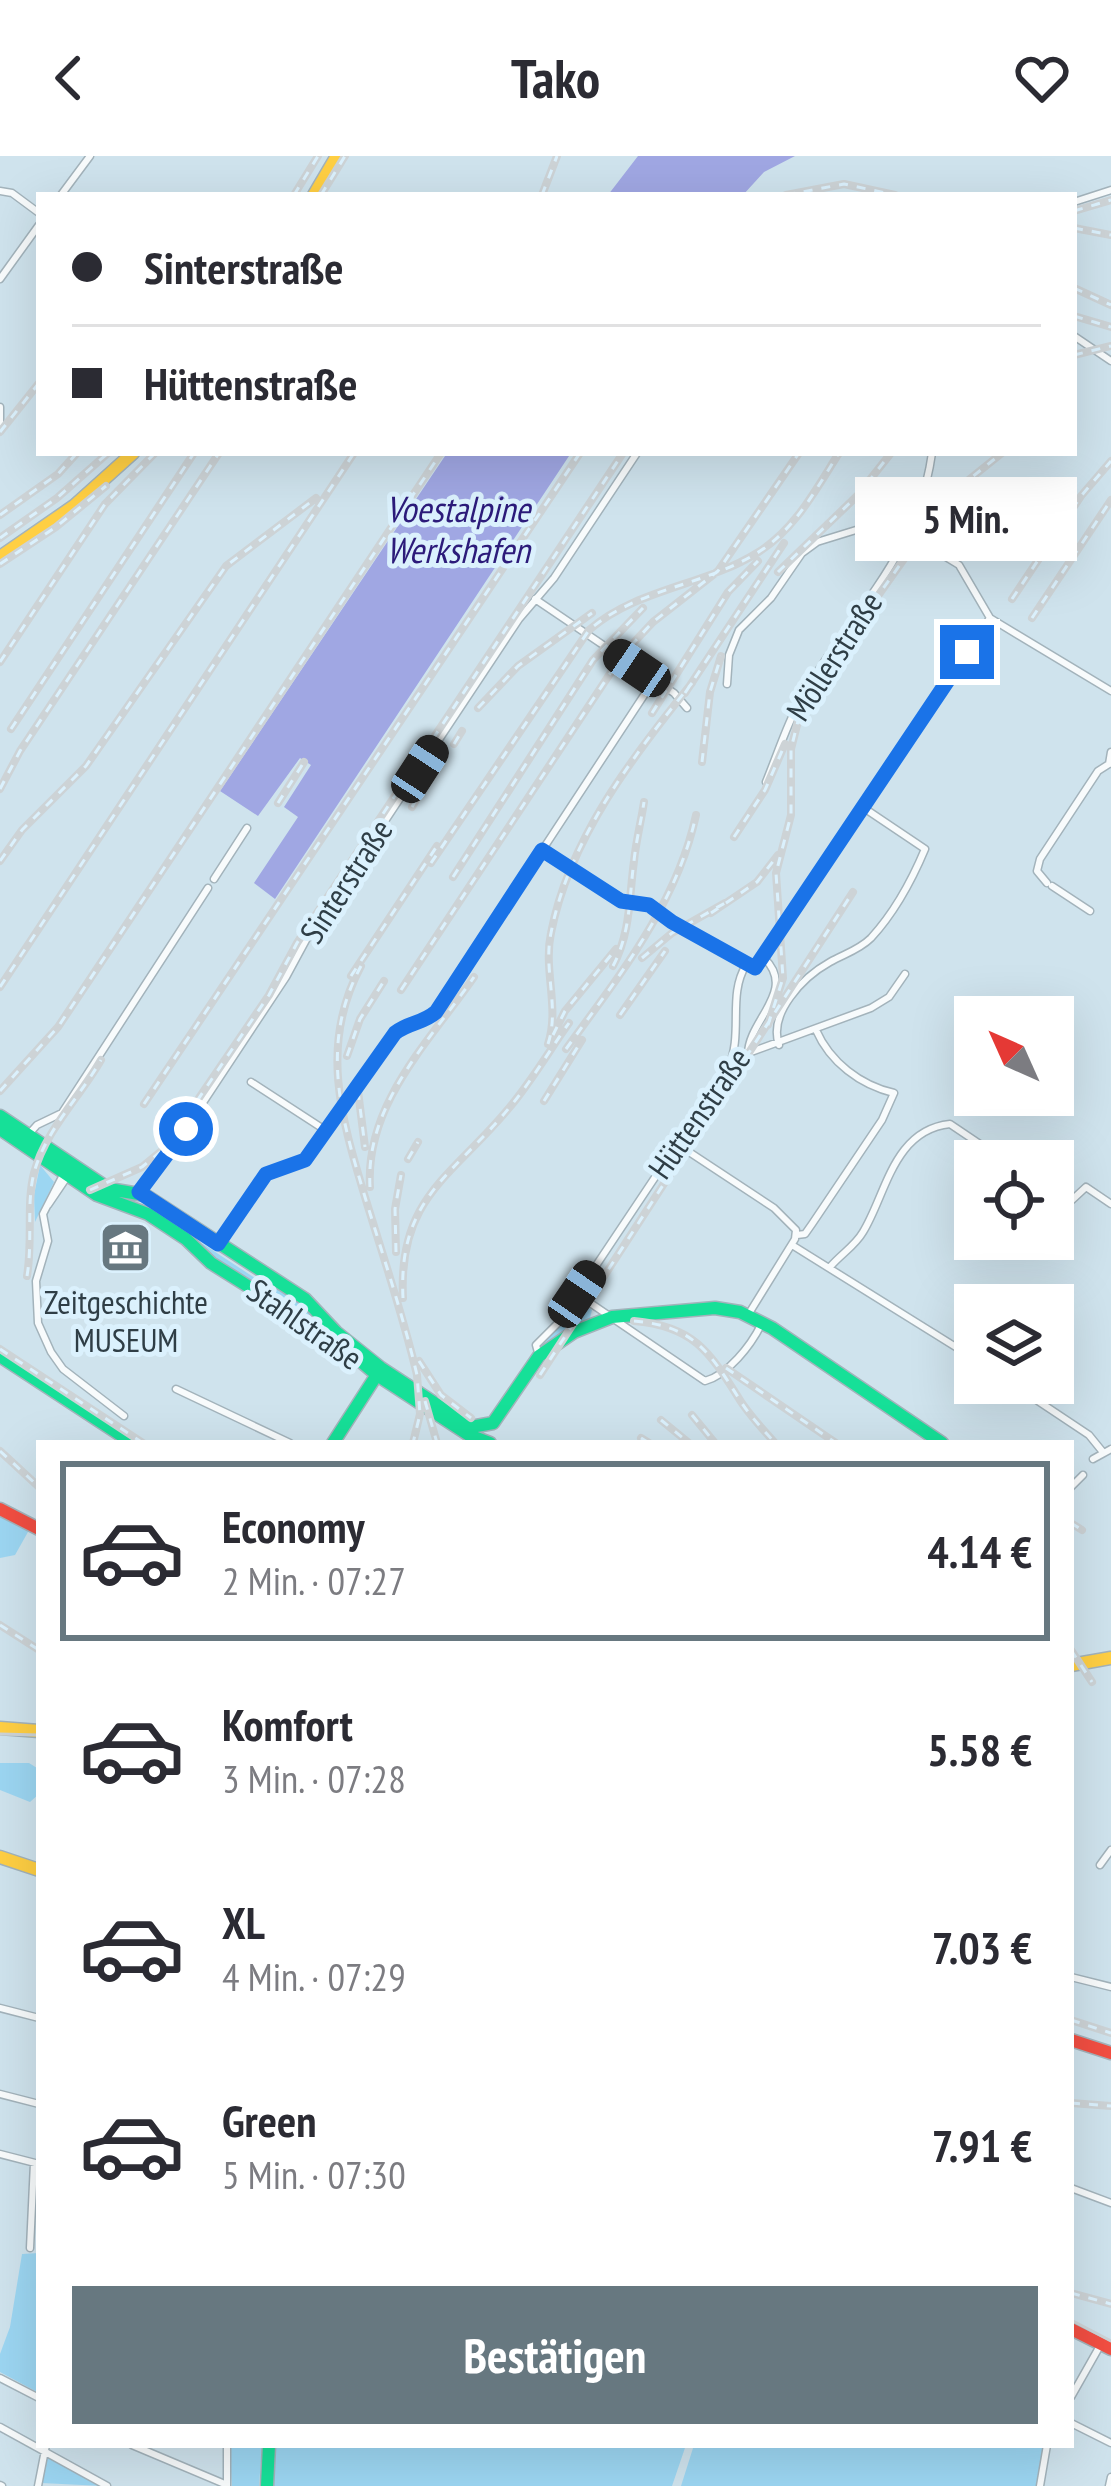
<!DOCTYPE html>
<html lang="de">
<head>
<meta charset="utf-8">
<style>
  body { margin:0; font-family:"PT Sans Narrow",sans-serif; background:#f7f7f7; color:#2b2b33; height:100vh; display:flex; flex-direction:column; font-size:45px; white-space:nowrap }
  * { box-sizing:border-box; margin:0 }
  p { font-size:39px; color:#7c7c81 }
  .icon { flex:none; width:66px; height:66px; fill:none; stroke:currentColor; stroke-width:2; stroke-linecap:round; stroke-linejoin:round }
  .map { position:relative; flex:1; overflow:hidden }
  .drawer { position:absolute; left:36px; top:1284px; width:1038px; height:1008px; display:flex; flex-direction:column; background:#fff; border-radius:0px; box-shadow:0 12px 48px #0002 }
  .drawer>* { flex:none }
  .top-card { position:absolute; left:36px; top:36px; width:1041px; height:264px; border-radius:0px; box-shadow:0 12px 48px #0002; display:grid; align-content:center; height:264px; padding:0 36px; background:#fff }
  .needle { width:78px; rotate:315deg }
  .tools { position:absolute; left:954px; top:840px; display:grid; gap:24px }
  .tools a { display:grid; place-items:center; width:120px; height:120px; border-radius:0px; background:#fff; box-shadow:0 12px 48px #0002; font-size:60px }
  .end { position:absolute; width:54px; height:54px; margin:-27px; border:15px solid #1a73e8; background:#fff; box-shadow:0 0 0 6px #fff }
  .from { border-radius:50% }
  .bubble { position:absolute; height:84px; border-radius:0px; background:#fff; box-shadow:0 12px 48px #0002; font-size:39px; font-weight:800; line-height:84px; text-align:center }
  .car { position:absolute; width:36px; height:72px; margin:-36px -18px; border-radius:15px; box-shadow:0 0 9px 3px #0007; background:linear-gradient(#222 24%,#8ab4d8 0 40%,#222 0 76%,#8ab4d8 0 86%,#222 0) }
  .top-card b { display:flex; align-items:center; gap:42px; height:114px; font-size:45px }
  .top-card b+b { border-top:3px solid #e1e1e2 }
  .top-card i { width:30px; height:30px; background:#2b2b33 }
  ul { padding:21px 0 0; list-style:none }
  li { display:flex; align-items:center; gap:36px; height:180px; margin:0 24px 18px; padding:0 12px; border:6px solid transparent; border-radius:0px }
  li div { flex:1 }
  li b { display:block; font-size:45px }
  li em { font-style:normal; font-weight:800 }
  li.on { border-color:#677880 }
  li>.icon { width:108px; height:108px; stroke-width:1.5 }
  .button { display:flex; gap:24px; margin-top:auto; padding:24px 36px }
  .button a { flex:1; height:138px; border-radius:0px; background:#677880; color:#fff; font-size:48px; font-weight:800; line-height:138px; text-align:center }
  header { display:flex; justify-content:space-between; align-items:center; height:156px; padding:0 36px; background:#fff; font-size:54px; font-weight:800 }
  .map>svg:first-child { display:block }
  .green { fill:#9cd6f2 }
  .water { fill:#a0a7e3 }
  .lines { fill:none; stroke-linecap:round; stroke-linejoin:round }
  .street-casing { stroke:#a3b3bb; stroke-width:9 }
  .fast-casing { stroke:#a3b3bb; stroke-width:15 }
  .slow-casing { stroke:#a3b3bb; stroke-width:15 }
  .jam-casing { stroke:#a3b3bb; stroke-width:15 }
  .street { stroke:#f8fbfc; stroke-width:6 }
  .fast { stroke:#16e098; stroke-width:12 }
  .slow { stroke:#ffcf43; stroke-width:12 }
  .jam { stroke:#f24e42; stroke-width:12 }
  .tram { stroke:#cdd3d6; stroke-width:3 }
  .rail-casing { stroke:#cdd3d6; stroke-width:8 }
  .rail { stroke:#dbf1fd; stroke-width:3; stroke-dasharray:9; stroke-linecap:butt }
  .route { stroke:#1a73e8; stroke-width:15 }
  .labels { text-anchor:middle; stroke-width:10; stroke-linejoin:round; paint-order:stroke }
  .street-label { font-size:33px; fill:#2f3e46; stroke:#dbf1fd }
  .poi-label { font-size:33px; fill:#2f3e46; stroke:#dbf1fd }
  .water-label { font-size:36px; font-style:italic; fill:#2c1b7a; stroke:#dbf1fd }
</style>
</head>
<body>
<header><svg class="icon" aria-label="back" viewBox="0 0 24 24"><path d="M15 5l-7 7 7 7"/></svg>Tako<svg class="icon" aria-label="heart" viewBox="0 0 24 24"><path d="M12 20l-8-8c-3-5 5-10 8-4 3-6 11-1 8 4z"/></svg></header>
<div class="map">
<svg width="1111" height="2330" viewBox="0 0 1111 2330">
  <rect width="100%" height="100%" fill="#cfe3ed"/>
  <path class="green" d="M40,1009l14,17 -19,40 -1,-27z
    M200,1086l61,40 3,-2 44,26 19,20 -5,4 -102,-65z
    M577,1145l15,9 -2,8 -49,30z
    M0,1357l27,15 1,4 -13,23 -15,3z
    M0,1607h29l8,5 2,26 -9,8 -30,-12z
    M39,2097v140l-39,-21v-18l10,-27 12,-73z
    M229,2289h33l-3,41h-27z
    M272,2289h414l-14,41h-402z
    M694,2289h349l-6,41h-356z
    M48,2299l55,31 -62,-3z"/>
  <path class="water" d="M638,0h157l-31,16 -21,23h-135z
    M447,297h124l-296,446 -21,-16 44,-66 -14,-10 27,-42 -11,-7 -42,58 -38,-25z"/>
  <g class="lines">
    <defs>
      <path id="street" d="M0,35l12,2 27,20
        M61,39l29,-39
        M1074,46l37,-12
        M0,123l39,-54
        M1074,180l37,25
        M0,251v16
        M535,443l139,94 13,15
        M727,528l2,-29 10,-25 32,-32 31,-45 15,-11 65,-20 13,4 64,39 31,53 121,73
        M1109,608l2,-12
        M766,626c13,-32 23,-64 41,-94 50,-81 111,-135 125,-235
        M542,694l76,49 31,6 23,17 83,46 235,-350
        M214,723l33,-51
        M1047,727l-10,-12 3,-12 58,-88 11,-7
        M1052,730l38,25
        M779,889c-11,-32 24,-68 51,-83 14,-8 29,-12 41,-24 23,-25 41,-58 54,-89l-61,-41
        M748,898c0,-34 50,-63 16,-96
        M732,903l139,-51 18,-11 16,-23
        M251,926l74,48
        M28,979l9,-10 25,-12 146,-225
        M677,988l97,64 22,22 -1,9 -47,76
        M64,1017l-21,41 5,27 -12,40 2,42 13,29 12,17 61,47
        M139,1036l22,-26 125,-189 20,-37 213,-321 35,-41 83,-125
        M1053,1037l19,7 14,-13 25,17
        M48,1049l19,-28
        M797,1079l8,-1 7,-10 70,-104 12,-27c-34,-8 -64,-31 -78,-63
        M219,1088l47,-70 39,-14 90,-127 16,-10 8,1 17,-12 218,-332
        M792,1089l183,114
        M830,1111c11,-13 25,-21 33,-35 23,-37 30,-102 87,-108l55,37
        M577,1138l128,87c23,-6 46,-36 56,-56
        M539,1200l-3,-11 21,-21 171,-256c16,-34 -1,-72 18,-103
        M1011,1227l78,52 13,16
        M176,1233l114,54
        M1093,1303l18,-10
        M1071,1331l12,-12
        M1100,1709l11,-15
        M1071,1821l40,10
        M0,1852l39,10
        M0,1938l39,10
        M0,1998l39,10
        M1071,2032l40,15
        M30,2092l4,-85
        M0,2222l39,20
        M1071,2241l30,-53
        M1071,2267l40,20
        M0,2271l107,59
        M132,2289l95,40
        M227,2289v41
        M0,2329l2,1
        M38,2330l8,-41
        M1040,2330l7,-41
        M1109,2330l2,-9"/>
      <path id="fast" d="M0,960l109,73 36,6 160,104 31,33 45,36 90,59 22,-4 46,-67 35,-24 38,-15 103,-9 25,4 32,16 170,115
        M0,973l97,66 51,19 38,25 25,24 129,81 37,31 92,60 21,8
        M0,1200l133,87
        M333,1287l45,-70
        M267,2330l2,-41"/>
      <path id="slow" d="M314,39l23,-39
        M0,401l74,-51 59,-53
        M1071,1509l40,-7
        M0,1572l39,3
        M0,1701l39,13"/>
      <path id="jam" d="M0,1353l39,20
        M1071,1884l40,13
        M1071,2173l40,20"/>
    </defs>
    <use href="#street" class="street-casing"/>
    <use href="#fast" class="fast-casing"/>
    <use href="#slow" class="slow-casing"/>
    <use href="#jam" class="jam-casing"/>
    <use href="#street" class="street"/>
    <use href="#fast" class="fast"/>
    <use href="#slow" class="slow"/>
    <use href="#jam" class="jam"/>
    <path class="tram" d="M0,1578l39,1
      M1071,2164l40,21"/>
    <defs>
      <path id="rail" d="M294,39l24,-39
        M321,39l24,-39
        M542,39l15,-39
        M786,39l58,-11 51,11
        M1074,55l37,-11
        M1074,72l37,7
        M1074,132l37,17
        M1074,160l37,11
        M1074,199l37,-9
        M0,276l39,-49
        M0,359l58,-41 19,-21
        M0,382l57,-40 51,-45
        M0,408l56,-37 50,-41
        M778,416l79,-76 34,-43
        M1012,443l69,-103 30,-35
        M1032,462l79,-118
        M0,506l105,-158 50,-51
        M685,537l99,-150
        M478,552l40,-42 74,-53
        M652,557l76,-121 30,-31
        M11,573l183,-276
        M454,588l8,-13
        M702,606l8,-70 11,-36
        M0,633l20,-38 199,-298
        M278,647l26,-41
        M412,651l4,-7
        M734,681l31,-47 20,-46
        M0,705l22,-31 64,-64 140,-200 90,-68
        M431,707l158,-233c49,-42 115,-44 168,-77 38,-23 59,-64 82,-100
        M453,721l140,-217 50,-52
        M711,757l46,-31 21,-27
        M642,802l30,-25 53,-30
        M361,810c-42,78 -20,151 4,231 18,59 38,118 52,178l3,39 -7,29
        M613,810c18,-34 16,-69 21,-105 2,-20 7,-39 10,-59
        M351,820l86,-130
        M0,831l354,-534
        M401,834l222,-336 30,-32 65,-51 81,-118
        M620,859l45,-64
        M768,869l15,-47 -7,-105 15,-58v-66l8,-32 20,-38 90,-127 57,-70 36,-29
        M553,879l12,-24 51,-62
        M548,888c12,-36 -5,-74 3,-111 18,-94 82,-177 141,-250
        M566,893c53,-73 111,-145 130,-234
        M347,900l13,-37 24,-38
        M0,935l58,-64 383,-574
        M358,935l7,56
        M544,945l38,-61
        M144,948l436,-651
        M408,1003l10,-17
        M370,1031c-5,-83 59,-145 104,-210
        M90,1034l52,-23 23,-19 104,-153 28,-52 326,-490
        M396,1096l-1,-43 6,-34
        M27,1120c6,-35 -1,-72 7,-103 11,-42 46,-76 67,-113
        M403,1142c-5,-101 49,-121 106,-190 22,-26 40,-57 60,-85
        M634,1165c59,5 75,30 104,76 10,17 24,31 37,46
        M0,1193l143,94
        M419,1205l22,34 30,23
        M726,1212l110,75
        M540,1219l313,-483
        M425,1245l12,42
        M692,1259l23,28
        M661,1264l28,23
        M641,1282l8,5
        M0,1295l39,36
        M1071,1367l11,7
        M0,1469l39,25
        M1071,1494l21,32
        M1071,1864l40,13
        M1071,1947l40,3
        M1071,2137l40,11"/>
    </defs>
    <use href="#rail" class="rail-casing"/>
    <use href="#rail" class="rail"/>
  </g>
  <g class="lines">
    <path class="route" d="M186,973l-47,63 79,52 48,-70 39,-14 90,-127c14,-11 27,-9 41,-21l106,-162 79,51 28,4 23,17 83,46 212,-316"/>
  </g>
  <defs>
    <symbol id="museum-square" viewBox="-11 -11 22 22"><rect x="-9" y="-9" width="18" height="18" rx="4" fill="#677880" stroke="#dbf1fd"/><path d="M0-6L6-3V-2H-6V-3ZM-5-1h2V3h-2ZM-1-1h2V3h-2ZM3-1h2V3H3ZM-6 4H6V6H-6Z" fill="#fff"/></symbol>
  </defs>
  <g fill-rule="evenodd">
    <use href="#museum-square" x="96" y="1062" width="59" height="59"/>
  </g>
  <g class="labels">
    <g class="street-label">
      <text transform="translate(834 500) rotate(-57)" y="12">Möllerstraße</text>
      <text transform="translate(346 725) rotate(-57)" y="12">Sinterstraße</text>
      <text transform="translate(699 957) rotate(-55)" y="12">Hüttenstraße</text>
      <text transform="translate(305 1168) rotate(35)" y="12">Stahlstraße</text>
    </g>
    <g class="poi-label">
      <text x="126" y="1158">Zeitgeschichte<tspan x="126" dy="38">MUSEUM</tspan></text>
    </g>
    <g class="water-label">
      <text x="458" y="366">Voestalpine<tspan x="458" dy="41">Werkshafen</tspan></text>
    </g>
  </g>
</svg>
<div class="tools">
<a><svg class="needle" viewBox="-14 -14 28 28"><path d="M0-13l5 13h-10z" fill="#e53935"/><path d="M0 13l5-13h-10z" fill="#7c7c81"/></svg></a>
<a><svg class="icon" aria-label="locate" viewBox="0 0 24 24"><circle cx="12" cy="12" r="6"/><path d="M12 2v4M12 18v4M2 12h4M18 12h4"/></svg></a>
<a><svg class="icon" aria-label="layers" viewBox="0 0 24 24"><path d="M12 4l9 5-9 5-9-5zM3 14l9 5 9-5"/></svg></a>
</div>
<i class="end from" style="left:186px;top:973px"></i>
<i class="end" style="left:967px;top:496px"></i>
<div class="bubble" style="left:855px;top:321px;width:222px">5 Min.</div>
<i class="car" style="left:637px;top:512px;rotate:304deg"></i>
<i class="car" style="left:420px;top:613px;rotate:33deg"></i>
<i class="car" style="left:577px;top:1138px;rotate:34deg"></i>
<div class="top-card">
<b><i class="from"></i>Sinterstraße</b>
<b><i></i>Hüttenstraße</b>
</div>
<section class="drawer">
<ul>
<li class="on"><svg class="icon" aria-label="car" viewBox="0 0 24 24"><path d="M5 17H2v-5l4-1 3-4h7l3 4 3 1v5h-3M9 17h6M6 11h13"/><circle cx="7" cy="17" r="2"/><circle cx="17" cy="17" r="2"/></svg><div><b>Economy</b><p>2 Min. · 07:27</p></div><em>4.14 €</em></li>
<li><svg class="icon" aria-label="car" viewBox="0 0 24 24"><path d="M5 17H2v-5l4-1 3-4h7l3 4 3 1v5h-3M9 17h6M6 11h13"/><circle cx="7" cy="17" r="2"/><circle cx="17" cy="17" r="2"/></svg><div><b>Komfort</b><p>3 Min. · 07:28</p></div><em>5.58 €</em></li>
<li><svg class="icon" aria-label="car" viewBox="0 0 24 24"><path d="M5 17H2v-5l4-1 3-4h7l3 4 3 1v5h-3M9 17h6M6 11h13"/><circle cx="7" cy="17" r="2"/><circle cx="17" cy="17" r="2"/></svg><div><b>XL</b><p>4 Min. · 07:29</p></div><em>7.03 €</em></li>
<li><svg class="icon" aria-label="car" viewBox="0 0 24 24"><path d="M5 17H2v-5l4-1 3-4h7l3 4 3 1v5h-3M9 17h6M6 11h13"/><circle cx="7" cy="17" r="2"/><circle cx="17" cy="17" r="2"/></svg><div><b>Green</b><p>5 Min. · 07:30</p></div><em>7.91 €</em></li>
</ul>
<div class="button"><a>Bestätigen</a></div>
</section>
</div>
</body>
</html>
